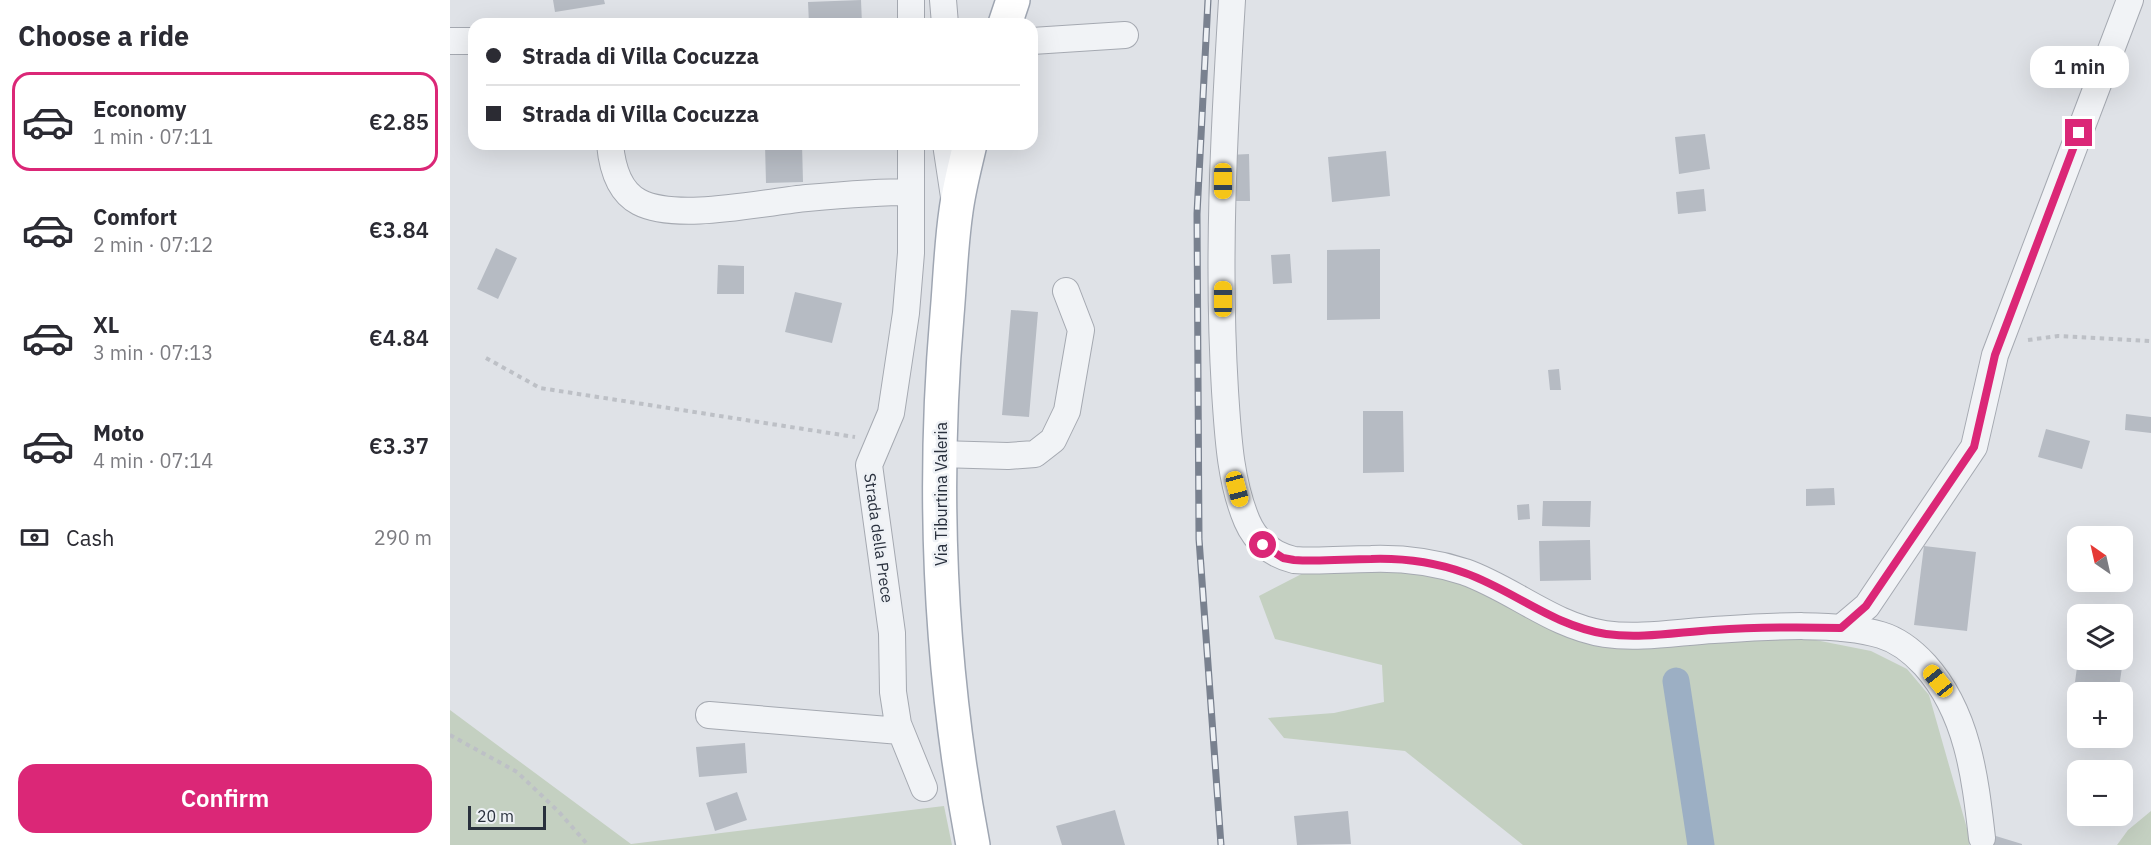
<!DOCTYPE html>
<html lang="en">
<head>
<meta charset="utf-8">
<style>
  body { margin:0; font-family:"IBM Plex Sans",sans-serif; background:#f7f7f7; color:#2b2b33; height:100vh; display:flex; flex-direction:column; font-size:22px; white-space:nowrap }
  * { box-sizing:border-box; margin:0 }
  p { font-size:20px; color:#7c7c81 }
  .icon { flex:none; width:33px; height:33px; fill:none; stroke:currentColor; stroke-width:2; stroke-linecap:round; stroke-linejoin:round }
  .map { position:relative; flex:1; overflow:hidden }
  .sheet { display:flex; flex-direction:column; background:#fff; width:450px }
  .sheet>* { flex:none }
  .guide { position:absolute; left:18px; top:18px; width:570px; height:132px; border-radius:18px; box-shadow:0 6px 24px #0002; display:grid; align-content:center; height:132px; padding:0 18px; background:#fff }
  .needle { width:39px; rotate:326deg }
  .buttons { position:absolute; left:1617px; top:526px; display:grid; gap:12px }
  .buttons a { display:grid; place-items:center; width:66px; height:66px; border-radius:12px; background:#fff; box-shadow:0 6px 24px #0002; font-size:30px }
  .scale { position:absolute; left:18px; bottom:15px; width:78px; box-sizing:border-box; padding-left:6px; border:3px solid #29303d; border-top:0; font-size:16px; line-height:21px; white-space:nowrap; color:#29303d; -webkit-text-stroke:4px #eef1f5; paint-order:stroke }
  .end { position:absolute; width:27px; height:27px; margin:-14px; border:8px solid #db2777; background:#fff; box-shadow:0 0 0 3px #fff }
  .from { border-radius:50% }
  .bubble { position:absolute; height:42px; border-radius:18px; background:#fff; box-shadow:0 6px 24px #0002; font-size:20px; font-weight:600; line-height:42px; text-align:center }
  .car { position:absolute; width:18px; height:36px; margin:-18px -9px; border-radius:8px; box-shadow:0 0 4px 2px #0007; background:linear-gradient(#f5c518 24%,#345 0 40%,#f5c518 0 76%,#345 0 86%,#f5c518 0) }
  .guide b { display:flex; align-items:center; gap:21px; height:57px; font-size:22px }
  .guide b+b { border-top:2px solid #e1e1e2 }
  .guide i { width:15px; height:15px; background:#2b2b33 }
  ul { padding:0; list-style:none }
  li { display:flex; align-items:center; gap:18px; height:99px; margin:0 12px 9px; padding:0 6px; border:3px solid transparent; border-radius:18px }
  li div { flex:1 }
  li b { display:block; font-size:22px }
  li em { font-style:normal; font-weight:600 }
  li.selected { border-color:#db2777 }
  li>.icon { width:54px; height:54px; stroke-width:1.5 }
  h2 { padding:0 18px; font-size:27px; line-height:72px }
  .pay { display:flex; align-items:center; gap:15px; height:66px; padding:0 18px; font-size:22px }
  .pay p { margin-inline-start:auto }
  .cta { display:flex; gap:12px; margin-top:auto; padding:12px 18px }
  .cta a { flex:1; height:69px; border-radius:18px; background:#db2777; color:#fff; font-size:24px; font-weight:600; line-height:69px; text-align:center }
  main { display:flex; flex:1; min-height:0 }
  .map>svg:first-child { display:block }
  .green { fill:#c4d0c1 }
  .lines { fill:none; stroke-linecap:round; stroke-linejoin:round }
  .canal { stroke:#9cafc4; stroke-width:27 }
  .building { fill:#b6bbc3 }
  .minor-casing { stroke:#a5a9b1; stroke-width:28 }
  .major-casing { stroke:#9fa6b2; stroke-width:36 }
  .path { stroke:#bdc0c6; stroke-width:4; stroke-dasharray:4.5 4.5; stroke-linecap:butt }
  .minor { stroke:#f1f3f6; stroke-width:26 }
  .major { stroke:#fff; stroke-width:33 }
  .rail-casing { stroke:#79818f; stroke-width:7 }
  .rail { stroke:#eef1f5; stroke-width:4.5; stroke-dasharray:14; stroke-linecap:butt }
  .route { stroke:#db2777; stroke-width:8 }
  .labels { text-anchor:middle; stroke-width:5; stroke-linejoin:round; paint-order:stroke }
  .street-label { font-size:16px; fill:#29303d; stroke:#eef1f5 }
</style>
</head>
<body>
<main>
<section class="sheet">
<h2>Choose a ride</h2>
<ul>
<li class="selected"><svg class="icon" aria-label="car" viewBox="0 0 24 24"><path d="M5 17H2v-5l4-1 3-4h7l3 4 3 1v5h-3M9 17h6M6 11h13"/><circle cx="7" cy="17" r="2"/><circle cx="17" cy="17" r="2"/></svg><div><b>Economy</b><p>1 min · 07:11</p></div><em>€2.85</em></li>
<li><svg class="icon" aria-label="car" viewBox="0 0 24 24"><path d="M5 17H2v-5l4-1 3-4h7l3 4 3 1v5h-3M9 17h6M6 11h13"/><circle cx="7" cy="17" r="2"/><circle cx="17" cy="17" r="2"/></svg><div><b>Comfort</b><p>2 min · 07:12</p></div><em>€3.84</em></li>
<li><svg class="icon" aria-label="car" viewBox="0 0 24 24"><path d="M5 17H2v-5l4-1 3-4h7l3 4 3 1v5h-3M9 17h6M6 11h13"/><circle cx="7" cy="17" r="2"/><circle cx="17" cy="17" r="2"/></svg><div><b>XL</b><p>3 min · 07:13</p></div><em>€4.84</em></li>
<li><svg class="icon" aria-label="car" viewBox="0 0 24 24"><path d="M5 17H2v-5l4-1 3-4h7l3 4 3 1v5h-3M9 17h6M6 11h13"/><circle cx="7" cy="17" r="2"/><circle cx="17" cy="17" r="2"/></svg><div><b>Moto</b><p>4 min · 07:14</p></div><em>€3.37</em></li>
</ul>
<div class="pay"><svg class="icon" aria-label="cash" viewBox="0 0 24 24"><path d="M3 7h18v10H3z"/><circle cx="12" cy="12" r="2"/></svg>Cash<p>290 m</p></div>
<div class="cta"><a>Confirm</a></div>
</section>
<div class="map">
<svg width="1701" height="845" viewBox="0 0 1701 845">
  <rect width="100%" height="100%" fill="#dfe2e7"/>
  <path class="green" d="M869,565l114,7 75,29 58,33h219l86,17 36,18 22,26 41,144 -1,6h-446l-118,-94 -121,-13 -16,-20 66,-5 50,-11 -2,-37 -107,-26 -16,-43z
    M0,710l181,134 313,-38 8,39h-502z
    M1701,811v34h-34l11,-15z"/>
  <g class="lines">
    <path class="canal" d="M1226,681l25,164"/>
  </g>
  <path class="building" d="M103,0h51l1,4 -50,8z
    M411,0l1,24h-53l-1,-22z
    M1255,134l5,35 -31,5 -4,-37z
    M352,144l1,38 -37,1 -1,-38z
    M936,151l4,45 -58,6 -4,-45z
    M799,154l1,47h-20l-1,-46z
    M1254,189l2,22 -28,3 -2,-22z
    M46,248l21,10 -19,41 -21,-10z
    M930,249v70l-53,1v-70z
    M840,254l2,29 -19,1 -2,-29z
    M268,265l26,1v28h-27z
    M345,292l47,11 -10,40 -47,-11z
    M561,310l27,2 -9,105 -27,-2z
    M1109,369l2,21h-11l-2,-20z
    M913,411h40l1,61 -41,1z
    M1676,414l25,3v16l-26,-3z
    M1596,429l44,12 -8,28 -44,-12z
    M1384,488l1,17 -29,1v-17z
    M1093,501h48l-1,26 -48,-1z
    M1079,504l1,15 -12,1 -1,-15z
    M1140,540l1,40 -51,1 -1,-40z
    M1474,546l52,6 -9,79 -53,-6z
    M1628,660h45l-4,28 -44,-6z
    M295,743l2,30 -48,4 -3,-30z
    M287,792l10,28 -32,11 -9,-28z
    M665,810l10,35h-63l-6,-19z
    M898,811l3,33 -54,1 -3,-29z
    M1536,833l36,11v1h-40z"/>
  <g class="lines">
    <defs>
      <path id="minor" d="M461,0v24
        M493,0l2,24
        M782,0c-8,130 -15,261 -7,391 3,44 5,90 22,130 9,21 26,34 47,39 26,2 51,-1 77,-1 32,-1 63,3 94,13 48,17 88,54 140,62 35,5 73,-2 109,-4 47,-3 122,-9 167,5 17,5 32,17 44,30 43,48 50,112 57,173
        M0,41h24
        M582,41l93,-6
        M160,144c2,22 8,47 29,58 38,20 125,0 168,-4 34,-3 69,-6 104,-6
        M461,144v109l-5,60 -15,100 -22,52 23,168 1,59 5,32 26,64
        M496,144l8,53
        M489,454l69,2 27,-2 18,-14 14,-29 14,-81 -15,-39
        M1391,628l26,-22 107,-159 21,-92 135,-355
        M259,715l191,16"/>
      <path id="major" d="M555,24l8,-24
        M520,144c-5,22 -11,44 -14,67 -5,34 -6,69 -9,104 -15,176 -7,356 26,530"/>
    </defs>
    <use href="#minor" class="minor-casing"/>
    <use href="#major" class="major-casing"/>
    <path class="path" d="M1578,340l30,-4 93,5
      M36,358l54,30 315,49
      M0,735l67,37 42,40 29,33"/>
    <use href="#minor" class="minor"/>
    <use href="#major" class="major"/>
    <defs>
      <path id="rail" d="M758,0l-11,214 2,325 22,306"/>
    </defs>
    <use href="#rail" class="rail-casing"/>
    <use href="#rail" class="rail"/>
  </g>
  <g class="lines">
    <path class="route" d="M813,545l20,13 11,2c26,2 52,-1 77,-1 32,-1 63,3 94,14 48,17 88,53 141,61 35,5 73,-2 108,-4 43,-3 85,-3 127,-2l25,-22 108,-159 21,-92 84,-222"/>
  </g>
  <g class="labels">
    <g class="street-label">
      <text transform="translate(491 494) rotate(-90)" y="6">Via Tiburtina Valeria</text>
      <text transform="translate(429 538) rotate(82)" y="6">Strada della Prece</text>
    </g>
  </g>
</svg>
<div class="buttons">
<a><svg class="needle" viewBox="-14 -14 28 28"><path d="M0-13l5 13h-10z" fill="#e53935"/><path d="M0 13l5-13h-10z" fill="#7c7c81"/></svg></a>
<a><svg class="icon" aria-label="layers" viewBox="0 0 24 24"><path d="M12 4l9 5-9 5-9-5zM3 14l9 5 9-5"/></svg></a>
<a>+</a>
<a>−</a>
</div>
<div class="scale">20 m</div>
<i class="end from" style="left:813px;top:545px"></i>
<i class="end" style="left:1629px;top:133px"></i>
<div class="bubble" style="left:1580px;top:46px;width:99px">1 min</div>
<i class="car" style="left:773px;top:181px;rotate:180deg"></i>
<i class="car" style="left:773px;top:299px;rotate:0deg"></i>
<i class="car" style="left:787px;top:489px;rotate:165deg"></i>
<i class="car" style="left:1488px;top:681px;rotate:321deg"></i>
<div class="guide">
<b><i class="from"></i>Strada di Villa Cocuzza</b>
<b><i></i>Strada di Villa Cocuzza</b>
</div>
</div>
</main>
</body>
</html>
